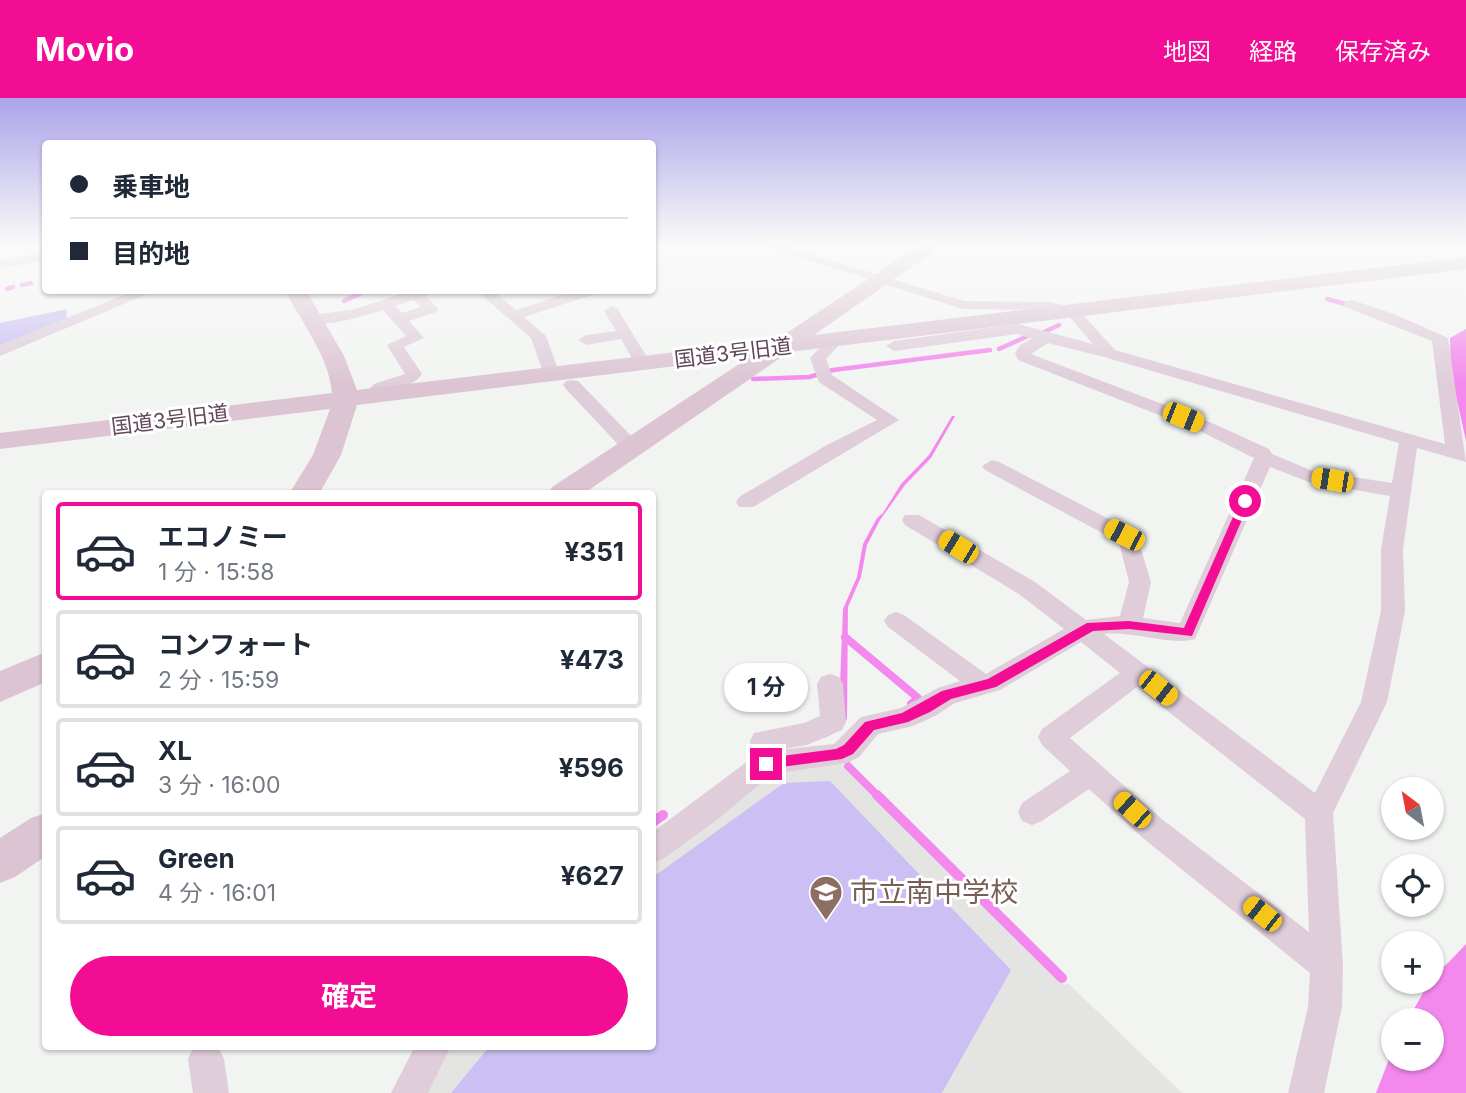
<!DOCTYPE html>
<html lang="ja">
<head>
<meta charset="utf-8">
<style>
  body { margin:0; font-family:Inter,"Noto Sans JP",sans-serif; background:#f6f6f7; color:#1f2937; height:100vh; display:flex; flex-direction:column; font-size:26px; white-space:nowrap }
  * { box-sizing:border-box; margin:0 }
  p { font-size:23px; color:#747a83 }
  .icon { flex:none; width:38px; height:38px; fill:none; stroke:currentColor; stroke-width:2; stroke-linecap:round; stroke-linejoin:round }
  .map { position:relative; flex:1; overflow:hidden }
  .drawer { position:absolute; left:42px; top:392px; width:614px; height:560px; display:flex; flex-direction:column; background:#fff; border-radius:7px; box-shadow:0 2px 5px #0004 }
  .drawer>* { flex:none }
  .hud { position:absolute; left:42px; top:42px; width:614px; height:154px; border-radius:7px; box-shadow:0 2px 5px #0004; display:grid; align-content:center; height:154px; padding:0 28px; background:#fff }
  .needle { width:46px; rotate:328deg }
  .fabs { position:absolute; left:1381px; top:679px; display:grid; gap:14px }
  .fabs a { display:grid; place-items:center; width:63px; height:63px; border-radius:50%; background:#fff; box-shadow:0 2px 5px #0004; font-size:35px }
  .end { position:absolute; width:32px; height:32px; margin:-16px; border:9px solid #f30d94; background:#fff; box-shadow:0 0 0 4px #fff }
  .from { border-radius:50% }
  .bubble { position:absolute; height:49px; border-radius:24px; background:#fff; box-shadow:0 2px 5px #0004; font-size:23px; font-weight:700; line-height:49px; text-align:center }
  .car { position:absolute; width:21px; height:42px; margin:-21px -10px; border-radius:9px; box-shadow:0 0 5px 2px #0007; background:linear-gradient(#f5c518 24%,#345 0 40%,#f5c518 0 76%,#345 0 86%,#f5c518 0) }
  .hud b { display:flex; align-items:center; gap:24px; height:66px; font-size:26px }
  .hud b+b { border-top:2px solid #e0e1e3 }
  .hud i { width:18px; height:18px; background:#1f2937 }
  ul { padding:12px 0 0; list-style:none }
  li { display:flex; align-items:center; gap:21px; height:98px; margin:0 14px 10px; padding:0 14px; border:4px solid #e0e1e3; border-radius:7px }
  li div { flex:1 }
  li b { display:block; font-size:26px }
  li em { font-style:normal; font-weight:700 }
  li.active { border-color:#f30d94 }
  li>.icon { width:63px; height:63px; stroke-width:1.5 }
  .primary-button { display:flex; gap:14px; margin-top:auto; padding:14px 28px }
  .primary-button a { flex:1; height:80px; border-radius:42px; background:#f30d94; color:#fff; font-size:28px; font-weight:700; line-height:80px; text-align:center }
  header { display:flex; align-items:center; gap:42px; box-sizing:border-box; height:98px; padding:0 35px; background:#f30d94; color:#fff }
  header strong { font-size:33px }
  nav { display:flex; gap:38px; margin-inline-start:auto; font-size:24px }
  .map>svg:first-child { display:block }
  .education { fill:#e4e5e3 }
  .green { fill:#cbbff3 }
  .water { fill:#f389ed }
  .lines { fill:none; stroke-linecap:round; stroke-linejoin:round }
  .stream-far2 { stroke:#f389ed; stroke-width:4.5 }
  .stream-far1 { stroke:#f389ed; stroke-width:8 }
  .stream { stroke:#f389ed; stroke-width:10 }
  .street { fill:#dfcdda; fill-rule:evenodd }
  .secondary { fill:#dcc4d3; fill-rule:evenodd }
  .route { fill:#f30d94 }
  .labels { text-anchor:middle; stroke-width:6; stroke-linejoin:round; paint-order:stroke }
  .far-street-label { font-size:21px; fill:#614859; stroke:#fff }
  .near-education-label { font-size:28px; fill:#785e54; stroke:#fff; text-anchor:start }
</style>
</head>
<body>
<header>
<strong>Movio</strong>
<nav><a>地図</a><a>経路</a><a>保存済み</a></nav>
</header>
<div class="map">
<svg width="1466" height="995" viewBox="0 0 1466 995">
  <rect width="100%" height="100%" fill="#f2f4f2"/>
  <path class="education" d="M839,663l225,224 4,-2 114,110h-757l22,-46 206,-1v-186l115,-82 -1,-9z"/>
  <path class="green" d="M67,211l-1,13 -66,27v-26z
    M830,683l181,189 -69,123h-491l38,-46 164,-1v-169l131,-94z"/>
  <path class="water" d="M1466,231v112l-15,-68 -1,-35z
    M952,318h3l-24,42 -26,27 -25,35 -13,25 -6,32 -13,30 -1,111c-4,14 -20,19 -33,23l26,-56 3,-76 14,-32 6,-33 14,-26 6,-5 18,-29 28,-29z
    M1466,846v149h-90l17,-44v10h39v-39h-24l21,-38h3l3,-13 10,-3z"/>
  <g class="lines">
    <path class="stream-far2" d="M22,187l9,-2
      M7,191l6,-2
      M1327,201l26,7
      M344,203l24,-11
      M1044,234l15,-7
      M999,251l31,-14
      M753,281l56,-2 24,-7 157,-20"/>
    <path class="stream-far1" d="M845,539l73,61 -7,6
      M848,668l31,31"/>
    <path class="stream" d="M877,697l185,183
      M653,724l10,-7"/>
    <path class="street" d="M760,147h21l183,56 85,1 28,6 38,42 330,94 -13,-103 -87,-34 -2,-3 7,-4 5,1 39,13 54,24 18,124 -49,-14 -14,101 2,62 -18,91 -54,111 10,153 -1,41 -18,86h-36l20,-86 2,-34 -167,-135 -54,-49 -47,32 -10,4 -10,-4 -4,-9 4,-9 48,-32 -28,-26 -4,-8 4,-8 78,-56 -39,-31 -81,48 -45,13 -20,13 -22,10 -35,8 -19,23 -12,6 -75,11 -54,45 -55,40 -10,4v-31l99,-74 -2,-17 4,-8 50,-10 16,-7 -3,-32 4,-7 9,-3 9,3 4,7 3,38 -4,8 -35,15 -29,5 56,-6 27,-27 40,-9 37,-20 22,-7 -72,-54 -4,-6 4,-6 8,-3 8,3 82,59 78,-45 -45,-35 -114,-69 -3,-5 3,-5h14l116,67 51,38 34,-4 9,-34 -10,-40 -134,-72 -3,-4 10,-6 7,2 137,71 15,49 -8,36 37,5 74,-165 -54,-27 -182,-71 -3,-7 5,-8 12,-6 -15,-5 -123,17 -8,-5 8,-5 124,-17 75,20 -26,-30 -18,-4 -86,-1zM1048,245l56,14 295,86 -7,40 -79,-12 -41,-17 -3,-5 -57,-26 -181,-69zM1270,369l39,15 81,14 -9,53v62l-20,91 -46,91 -211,-159c28,-3 69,12 91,5zM1137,589l168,132 4,113 -146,-112 -93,-82z
      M46,154v8l-46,9v-8z
      M136,192h21l-157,66v-11z
      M413,192h24l-11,6 12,13 -2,3 -27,9 15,17 -20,9 18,27c-9,14 -31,13 -44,26h-12l-3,-4 11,-12 31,-10 -18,-29 19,-9 -23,-26c-16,5 -67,21 -80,10l8,-5 41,-5zM414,202l7,7 -19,6 -7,-7z
      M476,192h16l24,20 61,-20 20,1 -2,3 -71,23 22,19 14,39 -8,5 -8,-5 -13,-37z
      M612,208l5,2 34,56 -2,3h-12l-16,-28 -35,6 -8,-5 8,-5 30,-4 -12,-20z
      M836,237l8,5 -18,19 6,16 67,45 -146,87h-14l-3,-5 3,-5 88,-52 50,-25 -58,-38 -9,-24 20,-21z
      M572,282l6,1 61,63 2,4 -2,4h-14l-59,-63 -3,-4 3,-4z
      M194,948l24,1 6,12 5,34h-36l-5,-34z
      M415,948h36l-23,47h-37z"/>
    <path class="secondary" d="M920,147h23l-129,90 652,-78v12l-677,83 -206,142h-35l4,-7 198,-130 -393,48 -16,50 -22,39h-30l24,-39 17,-46 -330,40v-16l332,-40c-3,-37 -31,-71 -47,-103h21l38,66 13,34 419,-50z
      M46,554v30l-46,20v-31z
      M46,715v43l-31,21 -15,6v-45l31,-20z"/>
  </g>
  <linearGradient id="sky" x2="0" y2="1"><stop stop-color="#aca3ea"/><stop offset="0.51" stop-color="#f9faf9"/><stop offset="1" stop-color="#f9faf9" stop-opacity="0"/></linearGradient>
  <rect width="1466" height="287" fill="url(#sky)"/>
  <path class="route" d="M1245,400l5,3 -58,135 -63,-7 -36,2 -97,56 -45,12 -21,13 -22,10 -34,8 -21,24 -11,5 -76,10 -5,-1 -2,-4 7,-6 70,-9 8,-4 21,-23 37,-9 40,-22 46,-12 99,-56 42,-2 55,7 56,-127z"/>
  <defs>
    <symbol id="school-pin" viewBox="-11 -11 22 30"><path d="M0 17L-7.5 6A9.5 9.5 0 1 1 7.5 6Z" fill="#8d6e63" stroke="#fff"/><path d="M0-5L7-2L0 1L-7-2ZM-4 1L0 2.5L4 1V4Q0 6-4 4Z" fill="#fff"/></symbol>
  </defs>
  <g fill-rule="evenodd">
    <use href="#school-pin" x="807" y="775" width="38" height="52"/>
  </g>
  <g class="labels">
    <g class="far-street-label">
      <text transform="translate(733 255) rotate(-7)" y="7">国道3号旧道</text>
      <text transform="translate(170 322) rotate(-7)" y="7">国道3号旧道</text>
    </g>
    <g class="near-education-label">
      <text x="850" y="804">市立南中学校</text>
    </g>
  </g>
</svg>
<div class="fabs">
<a><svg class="needle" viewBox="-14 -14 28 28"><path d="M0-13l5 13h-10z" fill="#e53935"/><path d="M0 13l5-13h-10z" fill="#747a83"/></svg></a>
<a><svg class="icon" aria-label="locate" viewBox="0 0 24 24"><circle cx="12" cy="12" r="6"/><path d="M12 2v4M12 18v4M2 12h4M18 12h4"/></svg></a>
<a>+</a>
<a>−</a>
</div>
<i class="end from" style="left:1245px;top:403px"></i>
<i class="end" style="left:766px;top:666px"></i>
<div class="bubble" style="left:724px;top:565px;width:84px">1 分</div>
<i class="car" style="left:1183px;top:319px;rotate:112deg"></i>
<i class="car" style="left:1332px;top:382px;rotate:279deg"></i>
<i class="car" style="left:1124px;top:437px;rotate:297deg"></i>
<i class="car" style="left:958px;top:449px;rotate:301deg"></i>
<i class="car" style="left:1158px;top:590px;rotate:128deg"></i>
<i class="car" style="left:1132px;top:712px;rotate:312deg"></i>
<i class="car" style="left:1262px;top:816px;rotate:308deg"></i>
<div class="hud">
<b><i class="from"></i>乗車地</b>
<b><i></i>目的地</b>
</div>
<section class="drawer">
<ul>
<li class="active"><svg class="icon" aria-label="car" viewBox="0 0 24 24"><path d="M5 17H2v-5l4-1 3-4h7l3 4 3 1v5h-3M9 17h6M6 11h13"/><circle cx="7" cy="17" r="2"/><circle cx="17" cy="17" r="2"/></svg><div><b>エコノミー</b><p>1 分 · 15:58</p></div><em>¥351</em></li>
<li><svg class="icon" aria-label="car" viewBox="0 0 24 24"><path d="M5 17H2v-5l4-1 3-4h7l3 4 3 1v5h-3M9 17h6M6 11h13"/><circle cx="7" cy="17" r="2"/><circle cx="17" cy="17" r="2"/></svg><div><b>コンフォート</b><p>2 分 · 15:59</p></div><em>¥473</em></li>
<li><svg class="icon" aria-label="car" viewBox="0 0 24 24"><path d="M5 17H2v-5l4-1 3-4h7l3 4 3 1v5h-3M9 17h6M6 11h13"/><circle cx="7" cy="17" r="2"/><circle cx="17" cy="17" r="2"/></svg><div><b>XL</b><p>3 分 · 16:00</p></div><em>¥596</em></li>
<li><svg class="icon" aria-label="car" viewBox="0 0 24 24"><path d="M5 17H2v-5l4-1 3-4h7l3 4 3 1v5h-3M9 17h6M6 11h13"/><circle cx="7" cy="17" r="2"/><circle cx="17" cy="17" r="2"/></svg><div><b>Green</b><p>4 分 · 16:01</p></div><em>¥627</em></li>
</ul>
<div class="primary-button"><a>確定</a></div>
</section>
</div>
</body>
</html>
